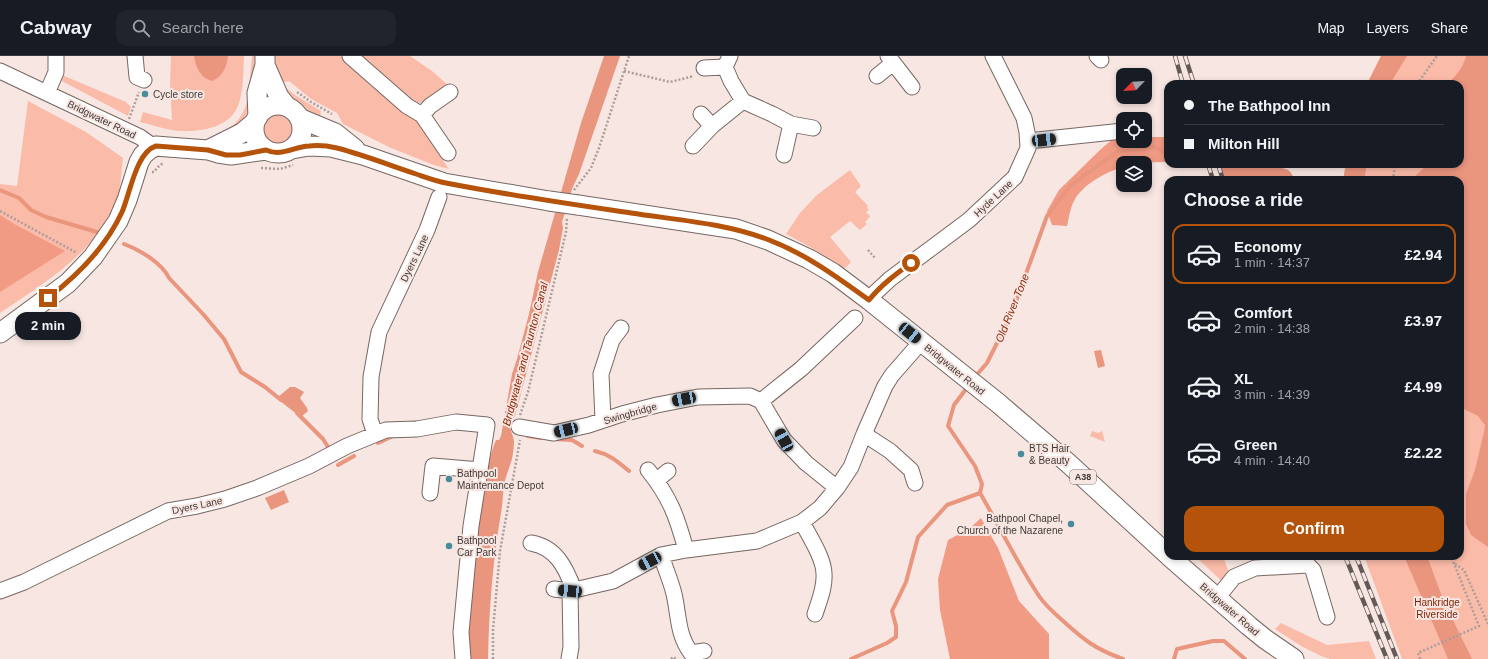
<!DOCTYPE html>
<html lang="en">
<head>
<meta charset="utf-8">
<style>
  body { margin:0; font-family:Arial,sans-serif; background:#20242c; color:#f1f3f6; height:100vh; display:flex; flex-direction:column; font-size:15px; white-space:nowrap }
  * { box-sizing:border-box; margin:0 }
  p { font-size:13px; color:#9ea1a6 }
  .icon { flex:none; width:22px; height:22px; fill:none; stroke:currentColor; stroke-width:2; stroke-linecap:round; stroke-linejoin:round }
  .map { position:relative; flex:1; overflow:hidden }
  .drawer { position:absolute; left:1164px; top:120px; width:300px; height:384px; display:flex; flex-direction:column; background:#171b24; border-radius:12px; box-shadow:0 2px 6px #0003 }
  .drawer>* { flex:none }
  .guide { position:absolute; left:1164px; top:24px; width:300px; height:88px; border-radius:12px; box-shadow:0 2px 6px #0003; display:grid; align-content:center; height:88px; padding:0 20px; background:#171b24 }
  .needle { width:26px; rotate:245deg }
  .tools { position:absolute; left:1116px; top:12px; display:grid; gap:8px }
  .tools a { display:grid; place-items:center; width:36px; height:36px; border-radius:8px; background:#171b24; box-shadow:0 2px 6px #0003; font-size:20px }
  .end { position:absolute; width:18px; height:18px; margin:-9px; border:5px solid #b45309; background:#fff; box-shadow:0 0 0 2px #fff }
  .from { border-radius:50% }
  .bubble { position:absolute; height:28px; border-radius:12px; background:#171b24; box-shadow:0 2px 6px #0003; font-size:13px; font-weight:600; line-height:28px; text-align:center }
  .car { position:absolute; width:12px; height:24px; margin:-12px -6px; border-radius:5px; box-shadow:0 0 3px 1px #0007; background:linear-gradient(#222 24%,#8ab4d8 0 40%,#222 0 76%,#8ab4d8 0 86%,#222 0) }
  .guide b { display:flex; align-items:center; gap:14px; height:38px; font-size:15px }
  .guide b+b { border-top:1px solid #363941 }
  .guide i { width:10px; height:10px; background:#f1f3f6 }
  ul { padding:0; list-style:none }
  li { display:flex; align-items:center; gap:12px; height:60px; margin:0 8px 6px; padding:0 12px; border:2px solid transparent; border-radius:12px }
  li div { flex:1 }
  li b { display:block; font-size:15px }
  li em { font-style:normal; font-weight:600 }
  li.selected { border-color:#b45309 }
  li>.icon { width:36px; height:36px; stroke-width:1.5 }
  h2 { padding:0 20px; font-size:18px; line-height:48px }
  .cta { display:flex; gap:8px; margin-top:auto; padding:8px 20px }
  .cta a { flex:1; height:46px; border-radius:12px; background:#b45309; color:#fff; font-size:16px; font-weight:600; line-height:46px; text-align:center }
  header { display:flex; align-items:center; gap:24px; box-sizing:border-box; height:56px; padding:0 20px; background:#171b24; border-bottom:1px solid #363941 }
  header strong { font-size:19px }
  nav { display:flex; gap:22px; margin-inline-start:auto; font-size:14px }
  .search { width:280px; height:36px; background:#20242c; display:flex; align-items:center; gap:10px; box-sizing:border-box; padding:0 14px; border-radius:12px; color:#9ea1a6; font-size:15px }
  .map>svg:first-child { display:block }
  .green { fill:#fbbba9 }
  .forest { fill:#f19b84 }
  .water { fill:#ea957e }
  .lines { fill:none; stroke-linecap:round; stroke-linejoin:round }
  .stream { stroke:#ea957e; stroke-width:4 }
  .river { stroke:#ea957e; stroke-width:23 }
  .minor-casing { stroke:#766763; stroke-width:17 }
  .major-casing { stroke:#766763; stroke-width:21 }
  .path { stroke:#ab9e9a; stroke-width:2.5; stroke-dasharray:2 2; stroke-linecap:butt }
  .minor { stroke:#fff; stroke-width:15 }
  .major { stroke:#fff; stroke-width:19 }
  .rail-casing { stroke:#635a57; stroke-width:4.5 }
  .rail { stroke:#f7e6e1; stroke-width:3; stroke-dasharray:9; stroke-linecap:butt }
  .major-bridge-casing { stroke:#766763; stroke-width:21; stroke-linecap:butt }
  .major-bridge { stroke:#fff; stroke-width:19 }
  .route { stroke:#b45309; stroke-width:5 }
  .poi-dot { fill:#488b9b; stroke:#f7e6e1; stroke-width:1.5 }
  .labels { text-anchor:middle; stroke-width:4; stroke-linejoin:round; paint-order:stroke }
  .shield { fill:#f7e6e1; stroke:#776d6a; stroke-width:1 }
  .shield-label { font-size:9px; font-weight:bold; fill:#403937 }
  .poi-label { font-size:10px; fill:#403937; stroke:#f7e6e1; text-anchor:start }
  .street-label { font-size:10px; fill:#403937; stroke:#f7e6e1 }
  .park-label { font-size:10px; fill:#801d00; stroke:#f7e6e1 }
  .water-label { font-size:11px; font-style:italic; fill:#892607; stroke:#f7e6e1 }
</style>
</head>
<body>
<header>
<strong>Cabway</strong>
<div class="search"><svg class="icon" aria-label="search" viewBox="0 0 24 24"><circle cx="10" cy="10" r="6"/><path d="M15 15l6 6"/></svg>Search here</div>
<nav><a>Map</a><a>Layers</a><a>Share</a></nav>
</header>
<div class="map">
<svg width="1488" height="603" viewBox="0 0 1488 603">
  <rect width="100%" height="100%" fill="#f7e6e1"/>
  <path class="green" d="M171,0h73c-1,17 0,37 -7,52 -9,20 -38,24 -57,23 -14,-1 -27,-6 -40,-9l3,-10 29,8 -2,-35z
    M252,0h3l-2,21 -4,12z
    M275,0h67l77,67 22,30 3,9 5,7 -15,-4 -43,-17 -48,-24 -6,-11 -26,-14 -22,-18 -9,2 -4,-12z
    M358,0h52l22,15 17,15c-7,5 -22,17 -30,17 -12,1 -51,-38 -61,-47z
    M1381,0h107v603h-86l-38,-103h96v-376h-117l3,-16h114v-80h-93z
    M62,19l64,27 5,5 -3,9 -68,-36z
    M286,32l9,7 26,16 -1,6c-14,-7 -28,-15 -37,-27z
    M249,38c2,18 -4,24 -16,36l-2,-3c11,-9 15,-19 18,-33z
    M28,45l58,31 37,26c-2,12 -2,31 -6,42 -21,53 -72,82 -117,113v-129l17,2z
    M262 74a16 16 0 1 1 32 0a16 16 0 1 1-32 0Z
    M1251,108h6l34,16h-59l-1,-2 12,-12z
    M850,114l11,16 -6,6 13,14 -1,2 2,2 -3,2 4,4 -1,2 -4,4 2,2 -7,6 -10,-9 -20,16 21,25 -7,7 -34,-22 -24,-13 14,-21 17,-18z
    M1092,375l6,2 4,-2 3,11 -15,-6z
    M1199,500h9l1,2 4,-2h10l5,14 -4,13 -27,-25z
    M1281,567l46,22 42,-4 7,18h-46c-20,-6 -38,-19 -55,-30z"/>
  <path class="forest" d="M1145,81h23v26l-3,-1 -42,1v4c-17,5 -40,17 -49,34 -4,7 -5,17 -7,25l-15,-1 -5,-14 12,-21 42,-41 13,-11h9v3h22z
    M0,159l16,10 49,26 -65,41z
    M981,462l17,30 21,53 30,33v25h-99l-10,-49 -2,-31 10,-39 21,-11z"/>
  <path class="water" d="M194,0h34c-1,11 -6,21 -16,25 -12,-3 -16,-14 -18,-25z
    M604,0h16l-41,118 -7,15 -10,33 1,6 -4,22 -44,166c-10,8 -2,17 -1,25 0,6 -1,12 -2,18 -2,6 -4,12 -6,18 -3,9 -3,20 -4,30 -9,51 -13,101 -14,152h-19c-3,-33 2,-66 5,-98 4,-37 8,-87 22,-121h3l2,-4 11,-62 5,-15 12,-45 9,-42 43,-149z
    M1381,0h26l-17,28h-23z
    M1466,0h22v491l-17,-12 -5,-11v-30l9,-24 9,-38 1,-7 -7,-9 -18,-9v-227h-49l17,-16h32v-80h-13c9,-8 16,-16 19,-28z
    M1346,108h21l-3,16h-21z
    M1101,294l4,16 -7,2 -4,-17z
    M290,331h5l9,5 -4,6 7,10 1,3 -7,6 -3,-2 -18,-14 -2,-4z
    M284,434l5,12 -18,8 -6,-12z
    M1404,500h23l17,46 28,57h-24z"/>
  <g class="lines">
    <path class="stream" d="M1195,108h1
      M0,134l19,8 12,12 15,7 51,15
      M124,188c16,6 38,19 45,34l34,36 21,25 17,33 24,15 16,13
      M974,322l13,-15 24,-48 36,-99 24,-31 46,-33 36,-5 15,6
      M969,329l-15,20 -6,21 27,40 7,18 -2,9c20,34 37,70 59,103 6,9 15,17 23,24 22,20 33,29 61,39
      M297,357l26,26 5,8
      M528,380l13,2
      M554,383l18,1 10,6
      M378,387l15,-7
      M595,395c14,3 23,11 34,20
      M338,409l16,-9
      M851,603l36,-16 9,-6v-11l-4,-15 14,-29 12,-45 29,-32 33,-12
      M1174,603l3,-10 36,-8h11l21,18"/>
    <path class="river" d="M1232,118l18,-2 32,8"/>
    <defs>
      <path id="minor" d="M135,0l2,21 7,3
        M350,0l57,50 15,9 26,38
        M730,0l-5,11 6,14 12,20 29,13 19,10 22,4
        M888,0l24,31
        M1097,0l4,4
        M704,12l21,-1
        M0,15l140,66 14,10
        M877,20l16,-13
        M47,37l9,-21v-16
        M701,58l11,12
        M422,59l8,-9 20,-14
        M1028,85l95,-10
        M693,90l19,-20 31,-25
        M784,99l7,-31
        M869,244l7,-8 14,-13 79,-59 46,-43 13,-29 -1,-16 -3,-14 -31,-62
        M761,345l40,-32 54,-51
        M761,345l23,39 22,23 31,25
        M603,364l-2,-46 11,-34 9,-12
        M519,371l35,6 35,-8 33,-11 35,-9 41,-8 52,-1 11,5
        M375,378l-5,-15 1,-42 8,-45 48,-102 12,-33
        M864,378l26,17 21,19 4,13
        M648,414c22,27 29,47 38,80
        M657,424l11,-9
        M430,437l3,-27 47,4
        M802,466c7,14 22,36 22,52 1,14 -5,27 -9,40
        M531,487c25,4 35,25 43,47
        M554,533l16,2
        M0,535l24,-9 144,-71 29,-5 28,-7 32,-11 52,-22 38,-20 39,-16 31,-1 39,-7 31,3 -16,101 -10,106 2,27
        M1217,542l17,-21 21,-9 53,-3 5,5 14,47
        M704,595l-13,2c-14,-19 -12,-38 -17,-59 -3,-13 -9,-26 -13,-39l25,-5 71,-9 45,-19 18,-14 17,-20 14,-21 13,-33 21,-48 7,-11 29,-33
        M569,603l2,-12 -1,-56 43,-10 48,-26"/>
      <path id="major" d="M265,9l14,32 8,10
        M254 73a24 24 0 1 1 48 0a24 24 0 1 1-48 0Z
        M258,61l-1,-24 8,-28v-9
        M299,62l36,15 20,16
        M292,93l17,-3 22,1 32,8 81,28 105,18
        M208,94l34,-17 13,-11
        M578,149l158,24 32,11 41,19 24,14 36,27 129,103 70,60 100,92
        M0,277l68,-50 25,-26 25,-36 9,-21 12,-38 4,-7 7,-6 6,-3 12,1 40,3 10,3 13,2 35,-5
        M1169,500l80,70 16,13 29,20"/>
    </defs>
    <use href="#minor" class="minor-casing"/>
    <use href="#major" class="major-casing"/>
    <path class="path" d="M624,15l46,11 24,-6
      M1417,28l20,-28
      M297,36l14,10 21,12
      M129,63l10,-27
      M261,112l19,1 13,-4
      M152,116h2l4,-5 5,-4
      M1393,124l2,-16
      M574,134l17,-22 8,-20 30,-92
      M0,155l77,42
      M868,194l7,8
      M520,359l8,-23 38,-160 1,-14
      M1455,508l9,6 24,54
      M493,603v-29l7,-79 20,-111
      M671,603l2,-2 3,2
      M1420,603l-2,-6 61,-27 -28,-70"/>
    <use href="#minor" class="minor"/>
    <use href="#major" class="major"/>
    <defs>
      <path id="rail" d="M1175,0l8,28
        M1185,0l9,28
        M1208,108l5,16
        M1218,108l5,16
        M1345,500l42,103
        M1356,500l41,103"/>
    </defs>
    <use href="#rail" class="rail-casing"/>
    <use href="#rail" class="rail"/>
    <defs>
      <path id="major-bridge" d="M549,145l29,4"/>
    </defs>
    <use href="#major-bridge" class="major-bridge-casing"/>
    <use href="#major-bridge" class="major-bridge"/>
  </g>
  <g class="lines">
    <path class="route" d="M48,242c30,-23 58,-51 74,-86 8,-18 14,-60 34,-66l52,4 18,5h14l26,-5c15,7 27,-3 43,-4 9,-1 19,0 28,2 27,7 52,17 79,26 9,3 20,7 30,9 61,12 124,21 185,30 46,7 94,10 138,27 37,14 68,37 100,60 12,-15 27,-26 42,-37"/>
  </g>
  <g class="poi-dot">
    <circle cx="145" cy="38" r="4"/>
    <circle cx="1021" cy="398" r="4"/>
    <circle cx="449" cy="423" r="4"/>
    <circle cx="1071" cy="468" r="4"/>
    <circle cx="449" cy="490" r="4"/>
  </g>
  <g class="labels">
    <rect class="shield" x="1070" y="414" width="26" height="14" rx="3"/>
    <g class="shield-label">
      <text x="1083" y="424">A38</text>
    </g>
    <g class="poi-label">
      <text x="153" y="42">Cycle store</text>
      <text x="1029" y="396">BTS Hair<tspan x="1029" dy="12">&amp; Beauty</tspan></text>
      <text x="457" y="421">Bathpool<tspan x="457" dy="12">Maintenance Depot</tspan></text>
      <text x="1063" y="466" text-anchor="end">Bathpool Chapel,<tspan x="1063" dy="12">Church of the Nazarene</tspan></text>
      <text x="457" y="488">Bathpool<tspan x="457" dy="12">Car Park</tspan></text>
    </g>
    <g class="street-label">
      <text transform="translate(102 63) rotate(26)" y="4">Bridgwater Road</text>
      <text transform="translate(993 142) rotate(-43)" y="4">Hyde Lane</text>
      <text transform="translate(414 202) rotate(-64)" y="4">Dyers Lane</text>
      <text transform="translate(955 313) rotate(39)" y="4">Bridgwater Road</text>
      <text transform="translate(630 357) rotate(-16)" y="4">Swingbridge</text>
      <text transform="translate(197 449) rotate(-12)" y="4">Dyers Lane</text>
      <text transform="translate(1230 553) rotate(41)" y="4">Bridgwater Road</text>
    </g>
    <g class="park-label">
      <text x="1437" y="550">Hankridge<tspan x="1437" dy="12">Riverside</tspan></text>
    </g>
    <g class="water-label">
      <text transform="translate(1012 252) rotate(-68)" y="4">Old River Tone</text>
      <text transform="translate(525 298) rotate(-75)" y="4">Bridgwater and Taunton Canal</text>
    </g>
  </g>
</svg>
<div class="tools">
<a><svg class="needle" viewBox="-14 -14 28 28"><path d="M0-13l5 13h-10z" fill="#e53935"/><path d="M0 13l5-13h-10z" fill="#9ea1a6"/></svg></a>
<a><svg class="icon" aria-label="locate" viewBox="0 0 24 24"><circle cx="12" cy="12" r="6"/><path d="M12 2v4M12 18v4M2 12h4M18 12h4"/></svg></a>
<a><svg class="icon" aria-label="layers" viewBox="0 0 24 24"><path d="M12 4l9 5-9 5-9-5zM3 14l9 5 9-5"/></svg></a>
</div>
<i class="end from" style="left:911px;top:207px"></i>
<i class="end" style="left:48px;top:242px"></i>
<div class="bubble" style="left:15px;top:256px;width:66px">2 min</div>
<i class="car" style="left:1044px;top:84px;rotate:84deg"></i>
<i class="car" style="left:910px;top:277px;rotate:129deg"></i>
<i class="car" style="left:684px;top:343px;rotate:259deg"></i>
<i class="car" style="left:566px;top:374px;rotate:257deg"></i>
<i class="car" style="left:784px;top:384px;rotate:331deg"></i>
<i class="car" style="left:650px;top:505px;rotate:242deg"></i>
<i class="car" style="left:570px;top:535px;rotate:275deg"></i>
<div class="guide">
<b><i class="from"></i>The Bathpool Inn</b>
<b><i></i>Milton Hill</b>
</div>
<section class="drawer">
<h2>Choose a ride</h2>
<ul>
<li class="selected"><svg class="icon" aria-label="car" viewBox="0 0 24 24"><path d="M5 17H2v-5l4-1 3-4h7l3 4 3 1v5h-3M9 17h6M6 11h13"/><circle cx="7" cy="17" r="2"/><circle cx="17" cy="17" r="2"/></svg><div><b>Economy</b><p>1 min · 14:37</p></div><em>£2.94</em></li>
<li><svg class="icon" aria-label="car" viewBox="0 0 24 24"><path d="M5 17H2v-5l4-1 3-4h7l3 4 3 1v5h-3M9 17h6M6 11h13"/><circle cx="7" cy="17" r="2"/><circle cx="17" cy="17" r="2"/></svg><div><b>Comfort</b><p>2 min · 14:38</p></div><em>£3.97</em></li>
<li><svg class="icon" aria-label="car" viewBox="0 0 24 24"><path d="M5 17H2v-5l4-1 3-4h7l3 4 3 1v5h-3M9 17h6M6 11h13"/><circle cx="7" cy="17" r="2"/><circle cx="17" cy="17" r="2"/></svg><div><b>XL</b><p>3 min · 14:39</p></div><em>£4.99</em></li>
<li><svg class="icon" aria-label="car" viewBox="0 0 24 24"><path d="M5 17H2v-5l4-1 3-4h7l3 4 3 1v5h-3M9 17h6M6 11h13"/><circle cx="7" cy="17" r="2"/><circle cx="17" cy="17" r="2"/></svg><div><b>Green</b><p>4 min · 14:40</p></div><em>£2.22</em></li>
</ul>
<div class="cta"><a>Confirm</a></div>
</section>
</div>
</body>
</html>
